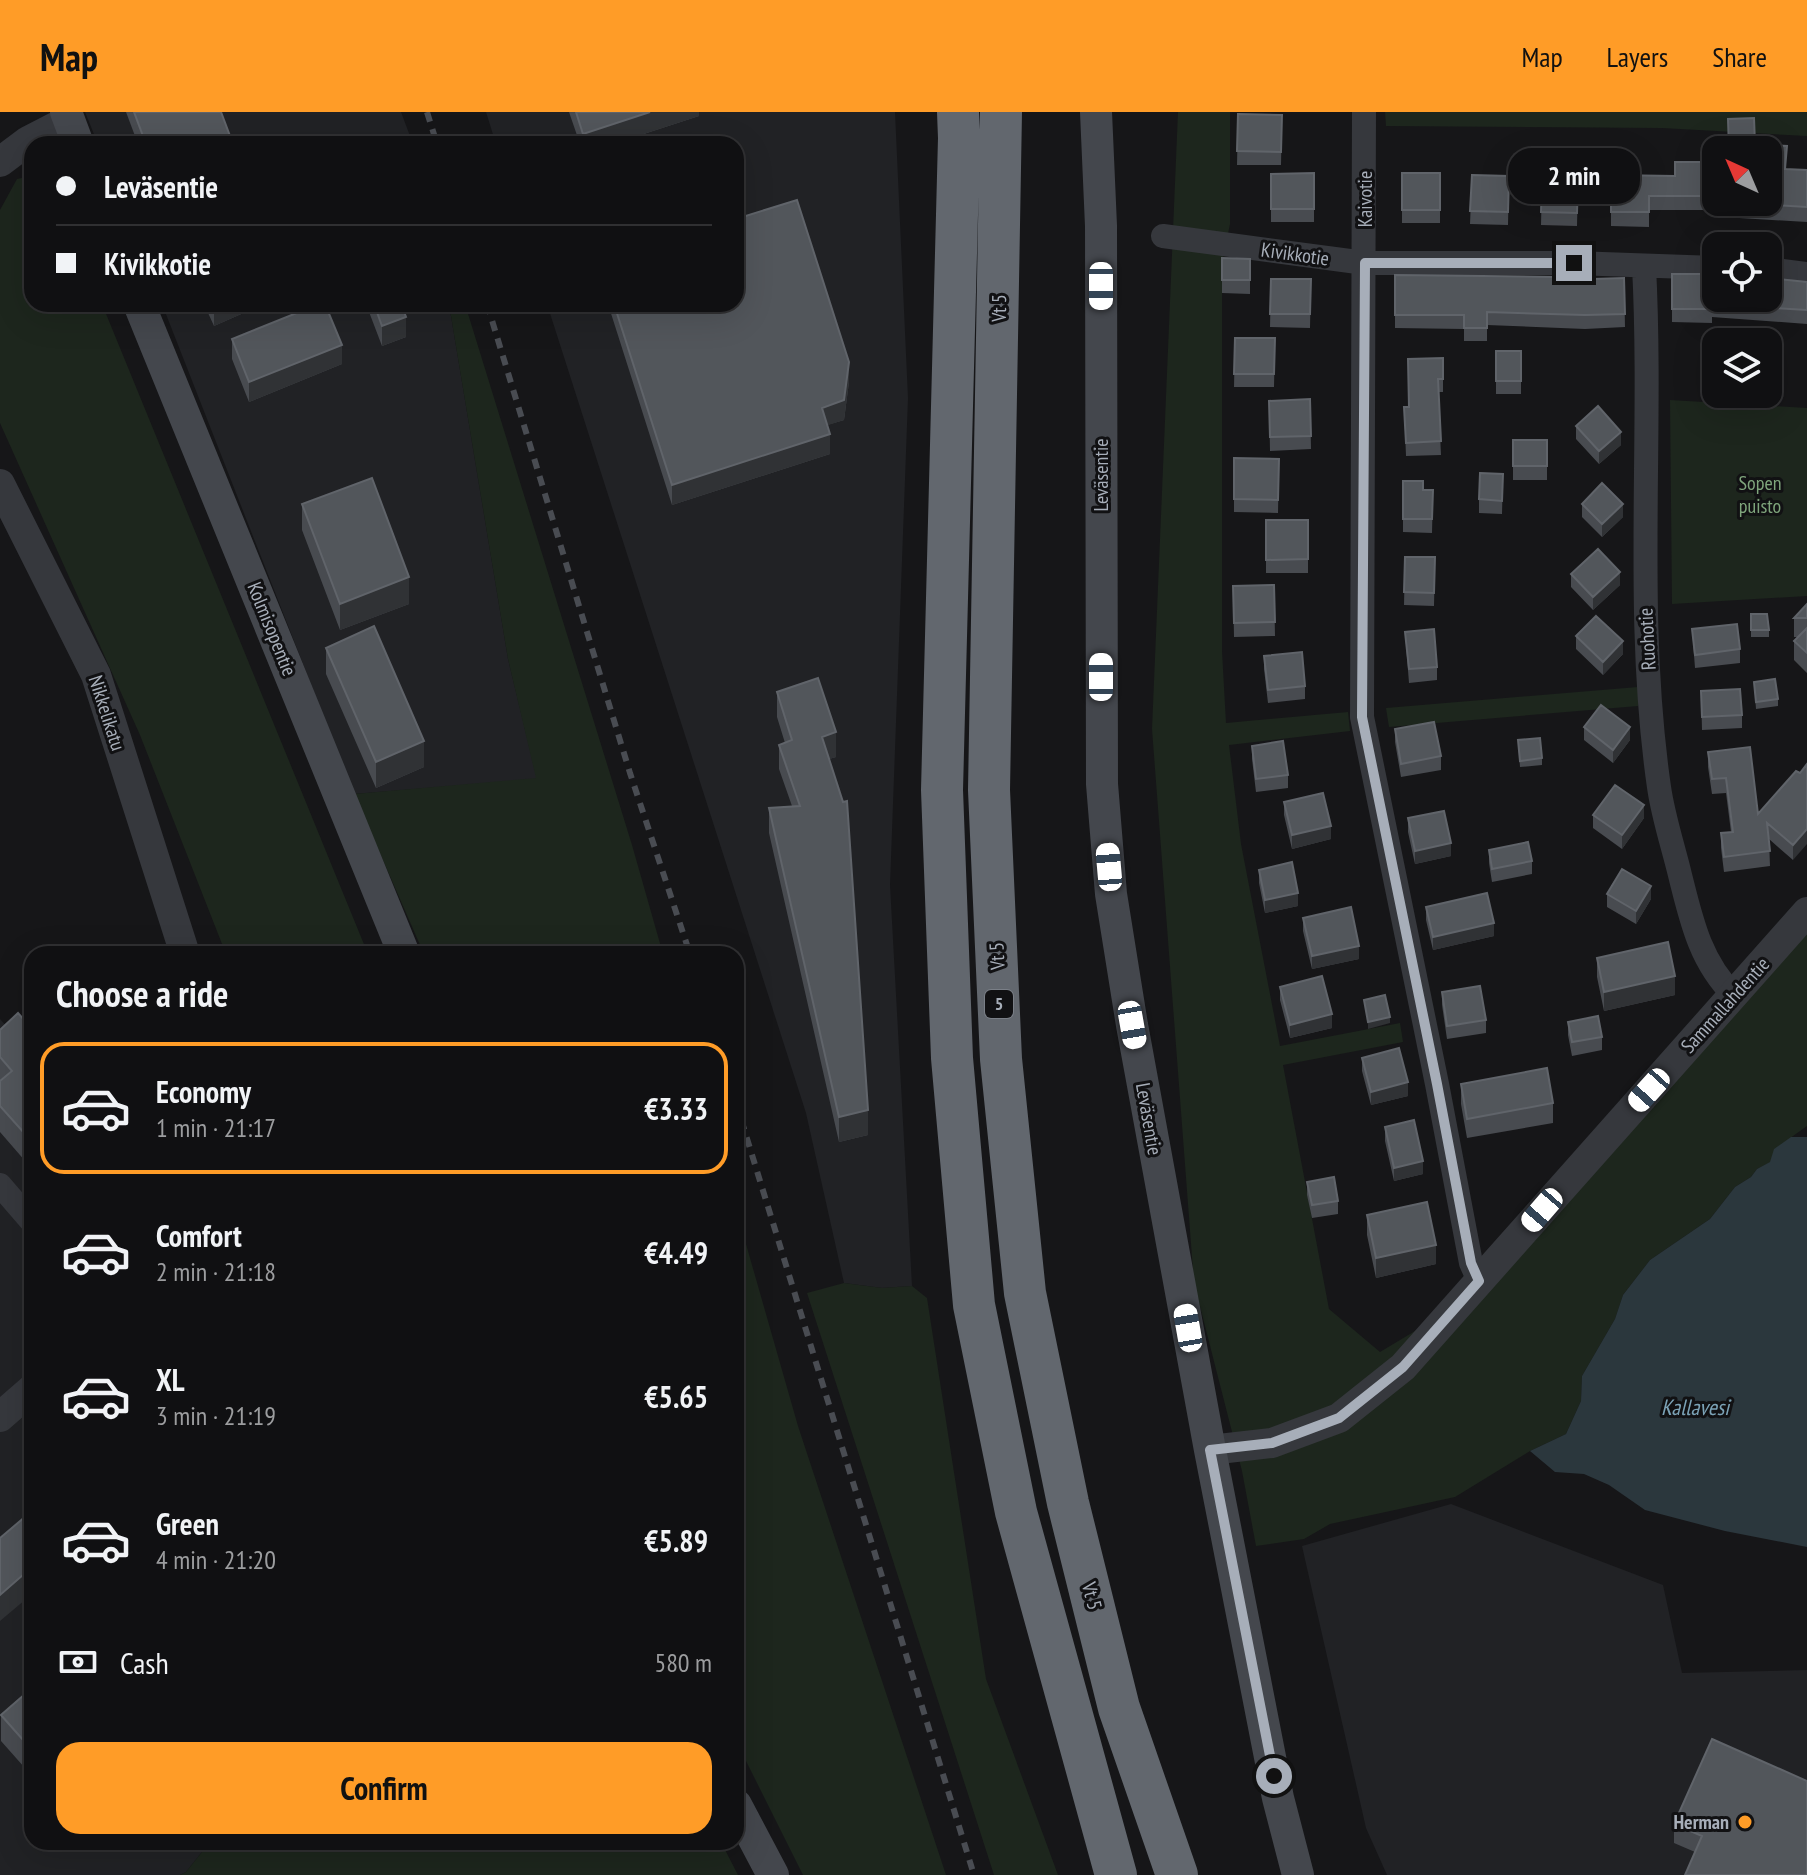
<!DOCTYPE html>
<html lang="en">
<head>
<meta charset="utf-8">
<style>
  body { margin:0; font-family:"PT Sans Narrow",sans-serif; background:#19191b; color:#f1f3f6; height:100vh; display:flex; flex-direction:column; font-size:30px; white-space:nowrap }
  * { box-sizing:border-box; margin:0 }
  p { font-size:26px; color:#9c9d9f }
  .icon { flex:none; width:44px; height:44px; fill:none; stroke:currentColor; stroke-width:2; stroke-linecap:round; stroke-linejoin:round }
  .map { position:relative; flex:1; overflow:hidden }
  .details { position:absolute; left:24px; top:834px; width:720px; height:904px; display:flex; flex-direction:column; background:#101012; border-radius:24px; box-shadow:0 8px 32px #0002,0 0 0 2px #303032 }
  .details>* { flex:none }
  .guide { position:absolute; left:24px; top:24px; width:720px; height:176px; border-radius:24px; box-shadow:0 8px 32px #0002,0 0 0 2px #303032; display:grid; align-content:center; height:176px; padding:0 32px; background:#101012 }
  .needle { width:52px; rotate:316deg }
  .controls { position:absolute; left:1702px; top:24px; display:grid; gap:16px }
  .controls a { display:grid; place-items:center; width:80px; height:80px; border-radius:16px; background:#101012; box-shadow:0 8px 32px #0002,0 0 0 2px #303032; font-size:40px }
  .end { position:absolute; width:36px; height:36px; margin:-18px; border:10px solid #a7aeb9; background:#111; box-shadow:0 0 0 4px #111 }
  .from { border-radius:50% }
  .bubble { position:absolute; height:56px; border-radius:24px; background:#101012; box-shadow:0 8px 32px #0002,0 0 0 2px #303032; font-size:26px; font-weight:700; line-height:56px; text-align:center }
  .car { position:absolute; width:24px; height:48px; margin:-24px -12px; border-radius:10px; box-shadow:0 0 6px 2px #0007; background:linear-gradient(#fff 24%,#345 0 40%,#fff 0 76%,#345 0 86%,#fff 0) }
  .guide b { display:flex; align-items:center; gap:28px; height:76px; font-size:30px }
  .guide b+b { border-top:2px solid #303032 }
  .guide i { width:20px; height:20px; background:#f1f3f6 }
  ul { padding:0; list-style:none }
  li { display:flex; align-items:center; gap:24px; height:132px; margin:0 16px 12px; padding:0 16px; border:4px solid transparent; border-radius:24px }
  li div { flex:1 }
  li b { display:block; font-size:30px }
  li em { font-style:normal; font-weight:700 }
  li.current { border-color:#ff9c27 }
  li>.icon { width:72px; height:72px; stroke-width:1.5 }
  h2 { padding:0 32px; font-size:36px; line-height:96px }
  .pay { display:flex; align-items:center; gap:20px; height:88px; padding:0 32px; font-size:30px }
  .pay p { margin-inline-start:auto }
  .action { display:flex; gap:16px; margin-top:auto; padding:16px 32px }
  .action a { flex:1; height:92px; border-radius:24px; background:#ff9c27; color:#111; font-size:32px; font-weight:700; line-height:92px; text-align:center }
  header { display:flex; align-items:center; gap:48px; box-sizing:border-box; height:112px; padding:0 40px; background:#ff9c27; color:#111 }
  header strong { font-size:38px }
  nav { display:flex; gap:44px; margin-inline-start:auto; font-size:28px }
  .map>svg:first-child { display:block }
  .built { fill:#212225 }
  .green { fill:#1d261d }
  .water { fill:#2b373d }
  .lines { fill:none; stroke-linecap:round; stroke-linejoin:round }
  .minor { stroke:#36383d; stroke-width:24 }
  .tertiary { stroke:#36383d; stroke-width:30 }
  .secondary { stroke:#44474d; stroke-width:32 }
  .motorway { stroke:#62676e; stroke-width:42 }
  .rail { stroke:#494c52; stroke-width:6; stroke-dasharray:10 8; stroke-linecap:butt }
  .wall { fill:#484b50 }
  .shaded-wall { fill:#303235 }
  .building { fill:#52565b; stroke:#60646a; stroke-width:2 }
  .route { stroke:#a7aeb9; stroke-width:10 }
  .poi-dot { fill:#ff9c27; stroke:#111113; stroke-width:3 }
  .labels { text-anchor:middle; stroke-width:6; stroke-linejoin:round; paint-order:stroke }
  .shield { fill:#111113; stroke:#7a7f87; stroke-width:2 }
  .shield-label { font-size:18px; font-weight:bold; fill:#a7aeb9 }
  .street-label { font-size:20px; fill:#a7aeb9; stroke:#111113 }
  .park-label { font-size:20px; fill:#7fa57c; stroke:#111113 }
  .poi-label { font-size:20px; font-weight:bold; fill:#a7aeb9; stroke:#111113; text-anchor:end }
  .water-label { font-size:22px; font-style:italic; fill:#7ba2b6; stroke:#111113 }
</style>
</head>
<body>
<header>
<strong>Map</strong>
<nav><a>Map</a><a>Layers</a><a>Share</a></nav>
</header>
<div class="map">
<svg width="1807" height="1763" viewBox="0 0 1807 1763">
  <rect width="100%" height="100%" fill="#161618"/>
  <path class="built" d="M85,0h316l12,32h-315z
    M486,0h409l13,286 -18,487 22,401 -30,2 -38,-5 -38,-170 -259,-809h189v-160h-240z
    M162,192h287l59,355 29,120 -183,15z
    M0,907l32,36v787h178l-24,30 -6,3h-180z
    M1451,1392l212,81 19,88 125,-3v205h-420l-21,-47 -64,-282z"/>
  <path class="green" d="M1178,0h52v112l-8,38v389l4,72 122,-11 2,19 -121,14 12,99 39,202 120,-23 3,19 -120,23 46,244 51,43 110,-66 317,-365v205l-32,23 -4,13 -14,7 -6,8 -16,10 -25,32 -60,41 -27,35 -8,24 -33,57 -1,25 -15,33 -36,17 -75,46 -125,27 -26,15 -48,7 -14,-75 -48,-188 -42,-554z
    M1385,0h422v24l-145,-8 -276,-2z
    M32,64v128h70l266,650h-142l-86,-219 -140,-312v-213l17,-31z
    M449,192h16l167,541 31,109h-239l-70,-160 182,-16 -28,-119z
    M1670,288l137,8v188l-135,8z
    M1638,575v19l-249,21 -3,-19z
    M736,1097l62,217 148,449h-143l-67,-134z
    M844,1171l38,5 30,-2 15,12 59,381 72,196h-64l-187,-582z
    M210,1730h511l17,33h-558l6,-3z"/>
  <path class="water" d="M1791,1025h16v410l-82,-16 -80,-21 -36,-25 -25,-11 -29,-2 -25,-21 36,-17 15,-33 1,-25 33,-57 8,-24 27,-35 60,-41 25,-32 16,-10 6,-8 13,-7 4,-13z"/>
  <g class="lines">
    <path class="minor" d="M1364,0l-2,605 75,367 34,179 8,18
      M1163,124l202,27h209l142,5
      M1644,154c9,174 -10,348 15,521 4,29 14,59 21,88 11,44 20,87 54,120
      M1768,157l39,5
      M0,1073l32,37"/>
    <path class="tertiary" d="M0,50l28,-21 41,-21
      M0,372l96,191 89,279
      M0,1305l32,-28
      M1210,1338l62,-7 67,-25 64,-51 404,-455"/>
    <path class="secondary" d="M66,0l12,32
      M1096,0l5,114 1,558 9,110 21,131 78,425 68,348 20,77
      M139,192l265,650
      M736,1693l37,70"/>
    <path class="motorway" d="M958,0l1,26 -17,652 10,268 22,247 42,207 100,363
      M1001,0l-12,678 12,269 24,234 43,210 51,205 58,167"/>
    <path class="rail" d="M427,0l10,32
      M487,192l143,469 60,181
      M736,991l238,772"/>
  </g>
  <path class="wall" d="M126,0h95l12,32h-95z
    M569,0h130v4l-86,28h-33z
    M1238,2l44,1 -1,50h-44z
    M1755,32l32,25 20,1v52l-68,-4v-8h-90v17l-38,-1v-51l64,1 41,-14v40h52z
    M1314,61v49h-43v-48z
    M1402,61h38v50h-38z
    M1472,63l37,1 -1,49 -38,-1z
    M1542,68l36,1 -1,45 -36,-1z
    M1222,146l28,1v35l-28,-1z
    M1672,162l40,7 4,17 91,-16v42l-95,-7v6l-40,-1z
    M1395,163l165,5 64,-2 1,49 -40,2 -98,-4v16h-23v-12l-69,-1z
    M1271,167h40l-1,49 -40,-1z
    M204,192h60l-50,22z
    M366,192h35l5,33 -24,9z
    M608,192h128l113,78 -5,38 -17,5 3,29 -158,51z
    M1235,226h40l-1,49h-40z
    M232,227l110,25 -93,38 -17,-43z
    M1496,239h25v43h-25z
    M1443,246v34h-5l3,63 -35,1 -2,-49h5z
    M1310,287l1,50 -41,2 -1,-50z
    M1576,314l45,19 -22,19 -23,-25z
    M1513,328h34v40h-34z
    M1234,346l45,1 -1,54 -44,-1z
    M1503,362l-1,40 -23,-1v-14z
    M1403,369l20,9h10l-1,43 -29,-1z
    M302,392l107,100 -69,26 -38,-100z
    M1582,392l41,13 -21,20 -20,-20z
    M1266,408h42v53h-42z
    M1405,445h30l-1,49 -30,-1z
    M1571,462l49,11 -27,25 -22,-23z
    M1274,473l1,51 -41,1 -1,-51z
    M1807,492v69l-13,-13v-19l4,-4h-4v-19z
    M1751,502l18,16v7h-18z
    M1692,517l48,20v14l-45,5z
    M1405,520l32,35v13l-28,3z
    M1576,524l47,18 -20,21 -27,-26z
    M326,536l98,119 -48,21 -50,-114z
    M1264,544l41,30v13l-37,4 -4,-34z
    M1754,570l24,17v7l-22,3z
    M1701,579l41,24v13l-40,2z
    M777,580l59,65 -7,2 39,376 -29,7 -70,-309v-25l23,-2 -13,-37v-24l6,-2 -8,-26z
    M1584,615l46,13 -17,23 -29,-23z
    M1395,617l46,27v14l-40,7 -6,-35z
    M1518,628l24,18v7l-22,2z
    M1252,634l36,29v13l-32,4 -4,-33z
    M1708,640l50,62 38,-43 -3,89 -24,-21 1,27 -46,6 -3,-24v-15l10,-1 -5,-39 -14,1 -4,-27z
    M1284,690l47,37 -39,10 -8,-34z
    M1593,703l51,3 -22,31 -29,-21z
    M1408,706l43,38 -36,8 -7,-32z
    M1489,738l43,11v13l-40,8 -3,-19z
    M1259,758l39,36 -33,7 -6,-30z
    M1607,782l44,5 -15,25 -29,-17z
    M1426,795l68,29 -61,14 -7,-30z
    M1303,806l56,41 -47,10 -9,-38z
    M1597,846l78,37 -71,16 -7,-34z
    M1280,875l52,41 -42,10 -10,-38z
    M1442,880l44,28v13l-39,6 -5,-34z
    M1568,910l34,15v13l-30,6 -4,-21z
    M32,917l-6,133 -26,-30v-102z
    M1362,946l46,38 -37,9 -9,-34z
    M1461,972l92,19v20l-86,15 -6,-34z
    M1385,1015l38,47 -29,7 -9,-40z
    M1307,1070l31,19v13l-26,4 -5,-23z
    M1367,1103l69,49 -60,14 -9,-43z
    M32,1498v41l-7,-8v-26z
    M32,1576v88l-31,-35v-26z
    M1807,1669l-112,71 -21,-9v-19z"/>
  <path class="shaded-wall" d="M650,0h49v4l-86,28h-30v-10z
    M218,192h46l-50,22v-20z
    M406,205v20l-24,9v-20z
    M342,233v19l-93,38v-20z
    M849,250v20l-5,38 -22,7v-19z
    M1621,320v13l-22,19v-13z
    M830,322v20l-158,51v-20z
    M1623,392v13l-21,20v-13z
    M1620,460v13l-27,25v-13z
    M409,465v27l-69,26v-26z
    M1623,529v13l-20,21v-13z
    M1630,615v13l-17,23v-13z
    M836,620v25l-14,4v-24z
    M424,629v26l-48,21v-26z
    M1644,693v13l-22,31v-14z
    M1331,714v13l-39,10v-14z
    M1807,717v15l-14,16v-15z
    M1451,731v13l-36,8v-13z
    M1651,774v13l-15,25v-13z
    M1298,781v13l-33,7v-13z
    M1494,811v13l-61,14v-13z
    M1359,834v13l-47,10v-13z
    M1675,864v19l-71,16v-19z
    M1332,902v14l-42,10v-13z
    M1390,905v6l-22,6v-7z
    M1408,970v14l-37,9v-13z
    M868,998v25l-29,7v-25z
    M32,1018v26l-6,6v-27z
    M1423,1049v13l-29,7v-13z
    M1436,1133v19l-60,14v-20z
    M32,1455v27l-32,27v-26z"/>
  <path class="building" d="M134,0h87l12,32h-87z
    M576,0h74l-67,22z
    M1238,2l44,1 -1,37 -44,-1z
    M1754,6l1,26 32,2 -2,23 22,1v37l-68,-4v-1h29v-52h-39l-1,-31z
    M1675,50h41v34h-67v16h-38v-37l64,1z
    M1314,61v36h-43v-35z
    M1402,61h38v37h-38z
    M1472,63l37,1 -1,36 -38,-1z
    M1542,68l36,1 -1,32 -36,-1z
    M797,88l52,162 -5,38 -22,8 8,26 -158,51 -58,-181h122v-85z
    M1222,146l28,1v21h-28z
    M1672,162h40v7l4,1v16h52v-20l39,4v28l-95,-6v5h-40z
    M1395,163l165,2v3l64,-2 1,36 -40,1 -98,-3v16h-23v-13h-69z
    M1271,167h40l-1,35h-40z
    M319,192h6l17,41 -93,37 -17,-43z
    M374,192h27l5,13 -24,9z
    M1235,226h40l-1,36h-40z
    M1496,239h25v30h-25z
    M1443,246v21h-5l3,62 -35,2 -2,-36h5l-1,-48z
    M1310,287l1,37 -41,1 -1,-36z
    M1598,294l23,26 -22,19 -23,-25z
    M1513,328h34v26h-34z
    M1234,346l45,1 -1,41 -44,-1z
    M1480,361l23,1 -1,27 -23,-2z
    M372,366l37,99 -69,27 -38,-100z
    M1403,369h20v9h10l-1,29h-29z
    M1602,371l21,21 -21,20 -20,-20z
    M1266,408h42v39l-42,1z
    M1598,437l22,23 -27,25 -22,-23z
    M1405,445h30l-1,36 -30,-1z
    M1274,473l1,37 -41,1 -1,-37z
    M1807,492v14h-13z
    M1751,502h16l2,16h-18z
    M1596,504l27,25 -20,21 -27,-26z
    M1737,512l3,25 -45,6 -3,-26z
    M374,514l50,115 -48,21 -50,-114z
    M1807,516v25l-13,-12z
    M1434,517l3,38 -28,2 -4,-37z
    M1302,540l3,34 -37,4 -4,-34z
    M818,566l18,54 -14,5 21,65 4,-1 21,309 -29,7 -70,-309 31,-2 -21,-61 13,-5 -15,-48z
    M1775,567l3,20 -22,3 -2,-20z
    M1740,577l2,26 -40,2 -1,-26z
    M1601,593l29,22 -17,23 -29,-23z
    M1434,610l7,34 -40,8 -6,-35z
    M1540,626l2,20 -22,3 -2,-21z
    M1283,629l5,34 -32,4 -4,-33z
    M1750,635l8,67 38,-43 4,2 7,-9v65l-14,16 -26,-22 3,28 -46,6 -3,-24 12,-1 -7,-54 -14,1 -4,-27z
    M1615,673l29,20 -22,30 -29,-20z
    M1323,681l8,33 -39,9 -8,-33z
    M1444,699l7,32 -36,8 -7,-33z
    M1528,730l4,19 -40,8 -3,-19z
    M1292,750l6,31 -33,7 -6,-30z
    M1622,757l29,17 -15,25 -29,-17z
    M1487,781l7,30 -61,14 -7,-30z
    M1351,795l8,39 -47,10 -9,-38z
    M1668,830l7,34 -71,16 -7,-34z
    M1322,864l10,38 -42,11 -10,-38z
    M1480,874l6,34 -39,6 -5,-34z
    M1385,883l5,22 -22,5 -4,-22z
    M18,901l14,16v101l-6,5 -26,-29v-25l12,-10 -12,-14v-27z
    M1598,904l4,21 -30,5 -4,-20z
    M1399,936l9,34 -37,10 -9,-34z
    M1547,956l6,35 -86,16 -6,-35z
    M1414,1008l9,41 -29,7 -9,-41z
    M1334,1065l4,24 -26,4 -5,-23z
    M1427,1090l9,43 -60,13 -9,-43z
    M32,1399v56l-32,28v-57z
    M32,1498v15l-7,-8z
    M32,1576v62l-31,-35z
    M1712,1627l95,42v94h-122l17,-39 -28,-12z"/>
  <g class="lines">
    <path class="route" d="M1274,1664l-64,-326 62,-7 67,-25 64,-51 76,-86 -8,-18 -34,-179 -75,-367 3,-454h209"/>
  </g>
  <circle class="poi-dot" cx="1745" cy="1710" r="8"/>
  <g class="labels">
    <rect class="shield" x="985" y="878" width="28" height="28" rx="6"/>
    <g class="shield-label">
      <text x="999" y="898">5</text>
    </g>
    <g class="street-label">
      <text transform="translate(1365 87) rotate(-90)" y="7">Kaivotie</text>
      <text transform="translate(1295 142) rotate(8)" y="7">Kivikkotie</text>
      <text transform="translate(999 196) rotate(-89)" y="7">Vt 5</text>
      <text transform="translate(1101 363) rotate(-90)" y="7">Leväsentie</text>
      <text transform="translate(272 517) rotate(68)" y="7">Kolmisopentie</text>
      <text transform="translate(1647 527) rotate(-93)" y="7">Ruohotie</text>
      <text transform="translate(107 601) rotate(72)" y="7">Nikkelikatu</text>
      <text transform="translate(997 844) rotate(-93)" y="7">Vt 5</text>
      <text transform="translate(1725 893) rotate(-48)" y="7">Sammallahdentie</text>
      <text transform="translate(1149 1007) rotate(80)" y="7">Leväsentie</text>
      <text transform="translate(1092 1484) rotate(76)" y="7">Vt 5</text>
    </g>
    <g class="park-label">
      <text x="1760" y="378">Sopen<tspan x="1760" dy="23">puisto</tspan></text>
    </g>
    <g class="poi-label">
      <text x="1729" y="1717">Herman</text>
    </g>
    <g class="water-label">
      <text x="1695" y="1303">Kallavesi</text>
    </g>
  </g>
</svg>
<div class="controls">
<a><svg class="needle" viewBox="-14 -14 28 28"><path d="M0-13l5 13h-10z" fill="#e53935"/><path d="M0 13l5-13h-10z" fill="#9c9d9f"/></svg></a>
<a><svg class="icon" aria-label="locate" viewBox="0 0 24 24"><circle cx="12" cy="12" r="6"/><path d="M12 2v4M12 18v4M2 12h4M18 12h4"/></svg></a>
<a><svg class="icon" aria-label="layers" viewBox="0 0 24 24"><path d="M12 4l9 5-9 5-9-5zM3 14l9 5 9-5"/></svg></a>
</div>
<i class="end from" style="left:1274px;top:1664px"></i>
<i class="end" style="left:1574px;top:151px"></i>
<div class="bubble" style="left:1508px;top:36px;width:132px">2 min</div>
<i class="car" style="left:1101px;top:174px;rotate:180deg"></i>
<i class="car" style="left:1101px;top:565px;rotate:0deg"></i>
<i class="car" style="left:1109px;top:755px;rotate:355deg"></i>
<i class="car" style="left:1132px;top:913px;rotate:170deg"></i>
<i class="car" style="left:1649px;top:978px;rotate:222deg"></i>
<i class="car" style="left:1542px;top:1098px;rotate:221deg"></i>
<i class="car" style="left:1188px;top:1216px;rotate:350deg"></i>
<div class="guide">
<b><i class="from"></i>Leväsentie</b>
<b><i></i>Kivikkotie</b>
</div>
<section class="details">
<h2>Choose a ride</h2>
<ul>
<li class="current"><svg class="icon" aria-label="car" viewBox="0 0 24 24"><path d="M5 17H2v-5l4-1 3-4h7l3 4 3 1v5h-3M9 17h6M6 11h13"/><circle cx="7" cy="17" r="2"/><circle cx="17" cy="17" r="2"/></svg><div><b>Economy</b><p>1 min · 21:17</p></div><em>€3.33</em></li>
<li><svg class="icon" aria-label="car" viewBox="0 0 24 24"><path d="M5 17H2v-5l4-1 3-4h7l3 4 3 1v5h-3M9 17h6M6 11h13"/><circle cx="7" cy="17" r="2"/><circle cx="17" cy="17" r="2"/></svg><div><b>Comfort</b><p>2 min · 21:18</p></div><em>€4.49</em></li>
<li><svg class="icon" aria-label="car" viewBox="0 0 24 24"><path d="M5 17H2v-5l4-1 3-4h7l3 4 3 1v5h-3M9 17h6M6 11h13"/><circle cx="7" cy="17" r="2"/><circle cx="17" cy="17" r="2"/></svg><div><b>XL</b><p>3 min · 21:19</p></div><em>€5.65</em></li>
<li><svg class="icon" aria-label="car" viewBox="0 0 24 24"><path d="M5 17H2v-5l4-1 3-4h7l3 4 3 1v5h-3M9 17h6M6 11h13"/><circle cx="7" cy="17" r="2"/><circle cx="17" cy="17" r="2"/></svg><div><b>Green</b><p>4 min · 21:20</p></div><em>€5.89</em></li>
</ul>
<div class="pay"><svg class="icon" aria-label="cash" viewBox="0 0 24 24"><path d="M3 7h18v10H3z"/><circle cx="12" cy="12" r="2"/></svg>Cash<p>580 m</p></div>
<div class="action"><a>Confirm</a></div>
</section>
</div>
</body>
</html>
